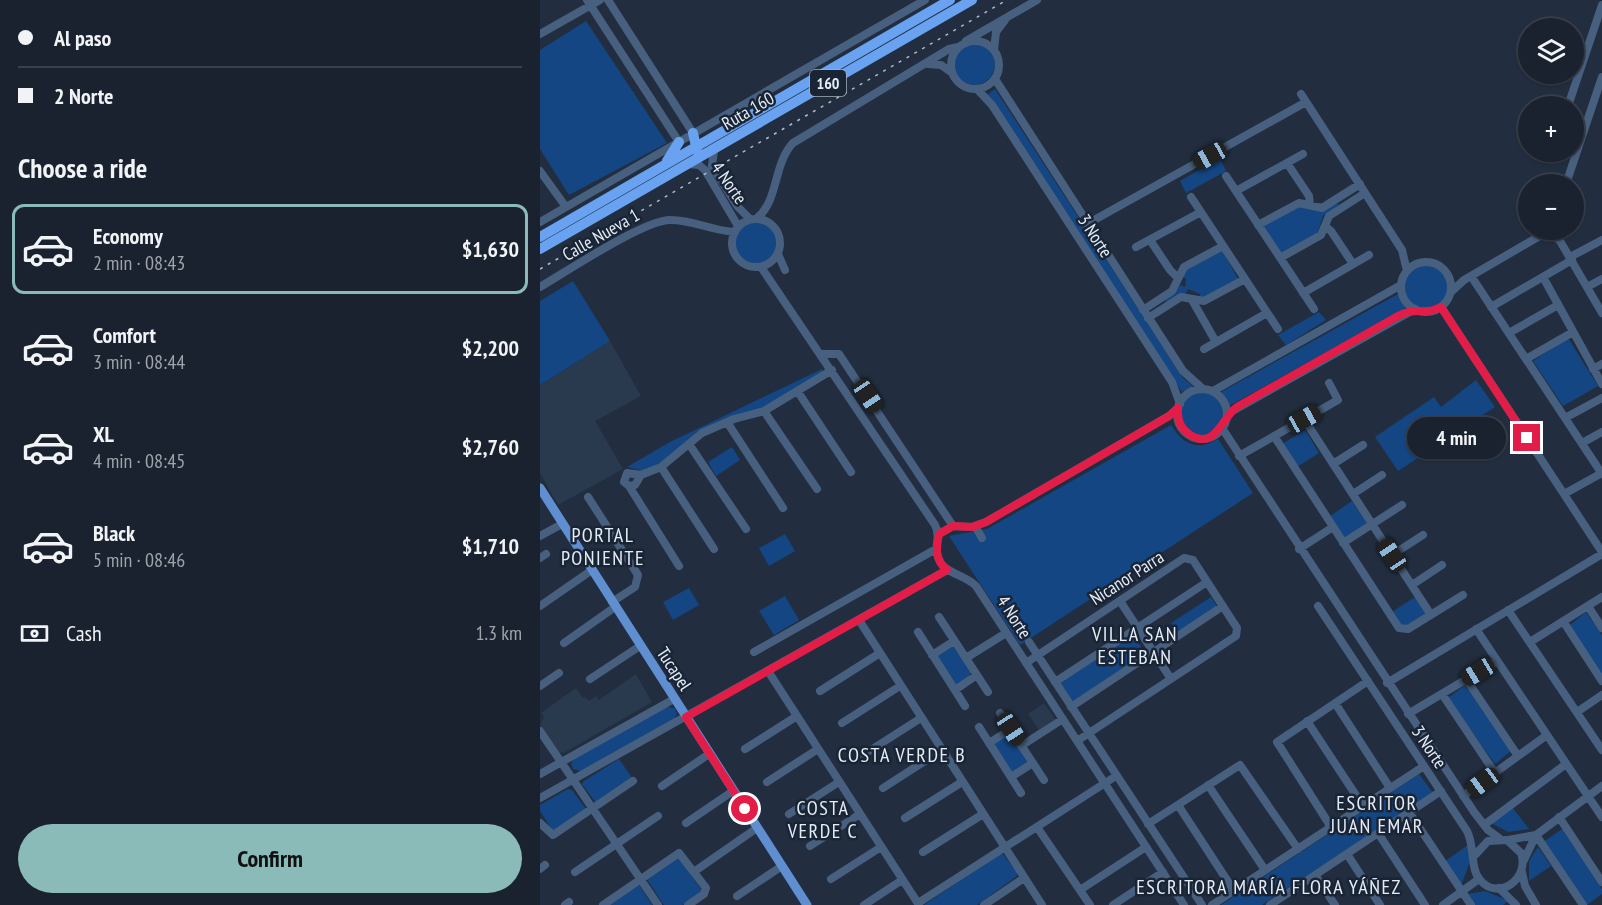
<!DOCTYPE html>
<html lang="en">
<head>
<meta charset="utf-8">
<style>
  body { margin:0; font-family:"PT Sans Narrow",sans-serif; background:#272f3b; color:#f1f3f6; height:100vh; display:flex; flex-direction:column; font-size:22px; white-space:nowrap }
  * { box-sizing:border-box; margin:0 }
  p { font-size:20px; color:#9fa4aa }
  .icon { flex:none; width:33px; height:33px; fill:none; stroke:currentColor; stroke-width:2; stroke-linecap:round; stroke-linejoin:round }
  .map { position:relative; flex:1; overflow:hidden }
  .details { display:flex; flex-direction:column; background:#1a222f; width:540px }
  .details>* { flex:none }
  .banner { display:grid; align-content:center; height:132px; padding:0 18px; background:#1a222f }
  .controls { position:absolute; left:978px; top:18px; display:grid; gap:12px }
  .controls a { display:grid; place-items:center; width:66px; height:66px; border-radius:50%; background:#1a222f; box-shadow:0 2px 4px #0004,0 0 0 2px #383f4b; font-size:30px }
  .end { position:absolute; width:27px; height:27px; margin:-14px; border:8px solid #e11d48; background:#fff; box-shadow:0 0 0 3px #fff }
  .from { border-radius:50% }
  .bubble { position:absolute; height:42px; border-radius:21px; background:#1a222f; box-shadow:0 2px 4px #0004,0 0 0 2px #383f4b; font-size:20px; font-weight:700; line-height:42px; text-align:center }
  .car { position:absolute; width:18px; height:36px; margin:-18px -9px; border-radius:8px; box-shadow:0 0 4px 2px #0007; background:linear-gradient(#222 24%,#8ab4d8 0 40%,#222 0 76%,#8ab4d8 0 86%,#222 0) }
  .banner b { display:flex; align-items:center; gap:21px; height:57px; font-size:22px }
  .banner b+b { border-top:2px solid #383f4b }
  .banner i { width:15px; height:15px; background:#f1f3f6 }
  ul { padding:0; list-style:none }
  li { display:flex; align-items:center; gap:18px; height:90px; margin:0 12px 9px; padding:0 6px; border:3px solid transparent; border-radius:12px }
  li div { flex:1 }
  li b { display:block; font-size:22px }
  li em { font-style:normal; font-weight:700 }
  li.current { border-color:#8bbbb9 }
  li>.icon { width:54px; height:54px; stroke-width:1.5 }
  h2 { padding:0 18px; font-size:27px; line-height:72px }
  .pay { display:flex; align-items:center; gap:15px; height:66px; padding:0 18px; font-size:22px }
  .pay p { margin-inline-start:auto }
  .button { display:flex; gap:12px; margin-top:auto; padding:12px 18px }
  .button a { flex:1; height:69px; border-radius:36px; background:#8bbbb9; color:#111; font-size:24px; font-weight:700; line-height:69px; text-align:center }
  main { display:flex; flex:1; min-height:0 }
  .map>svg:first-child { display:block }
  .built { fill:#29394e }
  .green { fill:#144683 }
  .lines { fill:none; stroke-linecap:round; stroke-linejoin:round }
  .minor { stroke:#48607f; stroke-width:8 }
  .major { stroke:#5f8fd0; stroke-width:9 }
  .highway { stroke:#68a2f0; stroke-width:10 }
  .rail { stroke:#b1bac7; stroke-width:1.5; stroke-dasharray:3 6; stroke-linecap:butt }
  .route { stroke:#e11d48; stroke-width:8 }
  .labels { text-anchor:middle; stroke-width:5; stroke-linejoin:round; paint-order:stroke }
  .shield { fill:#192434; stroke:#a7b0bc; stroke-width:1.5 }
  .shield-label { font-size:16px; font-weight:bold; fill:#e4ecf7 }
  .street-label { font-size:18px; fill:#e4ecf7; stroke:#192434 }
  .neighbourhood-label { font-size:20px; letter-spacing:1.5px; fill:#e4ecf7; stroke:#192434 }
</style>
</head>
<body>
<main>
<section class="details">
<div class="banner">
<b><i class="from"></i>Al paso</b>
<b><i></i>2 Norte</b>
</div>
<h2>Choose a ride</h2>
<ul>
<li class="current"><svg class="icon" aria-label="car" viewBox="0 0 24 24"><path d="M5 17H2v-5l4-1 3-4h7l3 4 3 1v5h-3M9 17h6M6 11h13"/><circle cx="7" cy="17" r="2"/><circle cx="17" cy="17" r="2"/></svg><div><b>Economy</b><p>2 min · 08:43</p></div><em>$1,630</em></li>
<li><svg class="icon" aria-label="car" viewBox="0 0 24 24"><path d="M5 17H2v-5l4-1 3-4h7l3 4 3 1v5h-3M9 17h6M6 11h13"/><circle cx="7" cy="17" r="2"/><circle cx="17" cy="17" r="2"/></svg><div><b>Comfort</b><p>3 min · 08:44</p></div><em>$2,200</em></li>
<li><svg class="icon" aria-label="car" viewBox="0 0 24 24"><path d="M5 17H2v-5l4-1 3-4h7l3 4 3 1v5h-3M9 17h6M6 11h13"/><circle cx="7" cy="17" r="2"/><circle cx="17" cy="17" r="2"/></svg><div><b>XL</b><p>4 min · 08:45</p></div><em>$2,760</em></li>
<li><svg class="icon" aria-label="car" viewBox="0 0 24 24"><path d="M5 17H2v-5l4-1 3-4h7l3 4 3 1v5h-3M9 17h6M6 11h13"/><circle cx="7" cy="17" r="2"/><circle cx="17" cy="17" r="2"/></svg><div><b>Black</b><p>5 min · 08:46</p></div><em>$1,710</em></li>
</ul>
<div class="pay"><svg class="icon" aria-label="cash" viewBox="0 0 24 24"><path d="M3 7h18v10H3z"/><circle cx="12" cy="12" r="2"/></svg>Cash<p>1.3 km</p></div>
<div class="button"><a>Confirm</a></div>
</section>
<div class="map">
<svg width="1062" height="905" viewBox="0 0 1062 905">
  <rect width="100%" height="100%" fill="#222e3f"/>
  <path class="built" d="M70,341l31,55 -46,25 28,48 -65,36 -18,-32v-88z
    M96,674l16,28 -88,51 -5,-1 -19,-27 4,-8 -3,-4 35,-25 7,10 2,-1 4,4 7,-5 3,4z
    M504,703l11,16 -16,11 -11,-16z"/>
  <path class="green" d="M46,21l81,122 -98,52 -29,-46v-99z
    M413 64a21 21 0 1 1 42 0a21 21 0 1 1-42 0Z
    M455,89l188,289 10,8 -11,6 -2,-3 -193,-294z
    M680,158l6,13 -40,22 -6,-12z
    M797,203l2,2 -16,11 -6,18 -36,21 -18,-30 38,-19 20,6z
    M195 243a22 22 0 1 1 44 0a22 22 0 1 1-44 0Z
    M680,251h3l15,28 -31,18 -7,1v-4l-12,-5 -3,6 -19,8 -1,-3 15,-15 5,2 1,-8 -3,-2v-5z
    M864 287a22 22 0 1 1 44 0a22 22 0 1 1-44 0Z
    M33,281l37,60 -70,44v-84z
    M858,294l8,14 -177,98 -8,-14z
    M779,312l7,8 -40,25 -8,-10z
    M1028,338l30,48 -35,20 -30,-45z
    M282,369l1,3 -63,37 -34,9 -29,14 -32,29 -22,10 -16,-4 43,-25z
    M936,380l19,27 -97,64 -23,-34 59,-40 7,10z
    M641 413a22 22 0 1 1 44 0a22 22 0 1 1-44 0Z
    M631,425c12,19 26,27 47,14l35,54 -233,152 -71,-109 38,-7z
    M765,430l14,23 -22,14 -15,-23z
    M192,447l8,13 -24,16 -8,-14z
    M812,501l15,23 -23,15 -14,-23z
    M245,534l10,17 -26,15 -10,-18z
    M149,588l10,17 -26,15 -10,-18z
    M245,596l14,24 -25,15 -15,-24z
    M671,597l6,9 -39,28 -7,-11z
    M875,597l11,17 -23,15 -11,-17z
    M1046,612l16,23v41l-32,-51z
    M593,634l12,19 -72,49 -13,-19z
    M412,645l20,28 -14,12 -4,-1 -17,-27 1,-3z
    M925,685l46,66 -16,13 -47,-66z
    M126,707l9,1 2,6 -3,5 -93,52 -8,-2 -2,-6 3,-5z
    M470,733l18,29 -17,11 -18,-29z
    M79,759l13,19 -36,25 -14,-19 2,-3z
    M879,774l14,19 -171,112h-41z
    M28,789l4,1 14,19 -33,22 -13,-20v-6z
    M972,807l17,22 -21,3 -17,-9z
    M1022,829l40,60v5l-15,11 -44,-63z
    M928,845l2,16 -9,25 -17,-24z
    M998,847l13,19 -22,15v-20z
    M462,853l15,19v4l-40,29h-53z
    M138,857l24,34 -20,14h-18l-18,-27z
    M99,885l13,20h-44z
    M945,891l24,10 -6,4h-28l-7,-11z"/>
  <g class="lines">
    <path class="minor" d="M47,0l92,142
      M68,0l85,133
      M0,34l60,-34
      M411 65a24 24 0 1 1 48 0a24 24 0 1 1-48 0Z
      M426,41l71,-41
      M454,50l2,-18 9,-12
      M388,64l13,1 10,7
      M455,79l188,292 20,18
      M437,89l15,16 180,277 8,22
      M761,94l101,156 5,21
      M1028,106l34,-101
      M174,150l-2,16 26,41 12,12
      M747,163l22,33 1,9
      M149,164l10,1 6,5 33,56
      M0,171l26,36
      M686,176l88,133
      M1026,184l36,-107
      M696,191l67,-37
      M651,197l87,132
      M217,218c22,-18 16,-54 36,-75l156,-94 9,-2
      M192 243a24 24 0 1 1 48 0a24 24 0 1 1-48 0Z
      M0,222l385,-222
      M547,224l219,-122
      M718,225l41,-22 23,5 38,-24
      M785,226l6,5 22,33
      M1009,231l11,10 42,72
      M610,240l20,30 8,8
      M596,247l65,-35
      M238,254l7,16
      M1030,257l32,-17
      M740,258l41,-23 8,-19 36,-23
      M861 287a25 25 0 1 1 50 0a25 25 0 1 1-50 0Z
      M221,267l174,258c6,11 0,18 2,28 3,21 26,20 39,33l208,319
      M931,276l131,198
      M1003,277l59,107
      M0,287c26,-15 105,-68 131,-67 22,0 42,11 64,12
      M1047,287l15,-8
      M911,292l13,-12 86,-50
      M763,293l66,-38
      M652,300l24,42
      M901,307l161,245
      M951,307l81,-47
      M603,310l29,-19 12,-24 39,-21
      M608,318l33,-21 23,4 41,-22
      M969,333l49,-28
      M664,349l63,-36
      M282,354h17l114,172
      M986,359l47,-27
      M1053,369l9,-5
      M637 414a25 25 0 1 1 50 0a25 25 0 1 1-50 0Z
      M673,391l188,-106
      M258,392l53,80
      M224,411l53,78
      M687,414l188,-105
      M1025,418l37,-20
      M764,419l127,196
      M187,422l56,86
      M682,428l252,384 14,18 11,8
      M734,436l125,192 9,1 55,-34
      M1042,443l20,-11
      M149,444l57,85
      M699,456l99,-56 -9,-17
      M793,464l30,-19
      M121,467l53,82
      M101,475l-6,10 -6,1 -5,-4 3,-9 14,2 20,-8 41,-34 32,-14 30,-8 68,-41
      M89,486l50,80
      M813,494l29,-19
      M1024,494l38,-21
      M48,497l50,78 -3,12 -23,15
      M435,526l7,12
      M399,534l14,-8 19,1 14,-5 183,-106 9,-8
      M0,536l22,-12
      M803,543l59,-38
      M759,549l34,-22
      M852,555l31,-20
      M0,558l6,-4
      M872,585l30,-20
      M580,601l51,78
      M0,606l52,-36
      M778,606l149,225c8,15 3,38 13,49 19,22 50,-2 41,-27l-14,-13 -19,1 -13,14
      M1048,606l14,22
      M968,610l94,140
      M399,617l49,75
      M319,620l183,285
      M1023,621l39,60
      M936,629l126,188
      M378,632l47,74
      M489,642l173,263
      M990,642l72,-45
      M24,643l51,-36
      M214,652l182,-103
      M392,655l22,-14
      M426,658l40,-25
      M486,663l158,-105 9,2 44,68 -1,8 -159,105
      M228,671l151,234
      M50,679l50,-33
      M926,679l52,77
      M515,682l152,-100
      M847,683l215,-129
      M0,686l19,-13
      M415,690l22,-15
      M280,691l60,-38
      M902,694l53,79
      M795,703l55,85
      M531,707l152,-101
      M1037,712l25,-17
      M460,713l44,67
      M868,714l89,-53
      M767,721l56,85
      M302,723l58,-37
      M439,727l42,66
      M0,731l118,174
      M449,743l22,-14
      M481,746l42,-27
      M205,749l52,-33
      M323,755l58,-37
      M0,774l134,-75
      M471,777l22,-14
      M227,782l51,-33
      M668,785l57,85
      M122,786l47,-32
      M343,788l59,-38
      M923,796l84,-61
      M0,798l407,-228
      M638,805l56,86
      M869,812l62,93
      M249,814l50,-32
      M1019,817l43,65
      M365,818l57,-36
      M0,823l13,12 80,-54
      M146,823l47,-32
      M608,824l92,-59 58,84
      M944,825l82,-61
      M497,827l53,78
      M791,827l-54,-85 91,-61
      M838,833l47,72
      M996,835l47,70
      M968,840l28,-5
      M270,846l50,-32
      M383,852l60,-38
      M807,854l33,51
      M983,862l13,-27 66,-49
      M0,869l5,-4
      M155,871l62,-43
      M35,872l83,-56
      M982,872l3,14 11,19
      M775,875l20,30
      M291,879l50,-32
      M959,888l17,17
      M540,890l66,-43
      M197,896l45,-30
      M378,903l198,-127
      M25,905l4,-3
      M63,905l76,-52 27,35 -2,6 -16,11
      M324,905l38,-25
      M444,905l40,-27
      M573,905l50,-33
      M672,905l212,-139
      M730,905l171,-114
      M903,905l36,-26"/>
    <path class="major" d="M0,488l267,417"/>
    <path class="highway" d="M153,133l4,18
      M127,161l12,-19
      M0,237l410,-237
      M0,249l432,-249"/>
    <path class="rail" d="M0,269l467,-269"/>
  </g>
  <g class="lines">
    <path class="route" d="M205,809l-59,-92 261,-147c-12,-10 -11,-21 -8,-36l14,-8 19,1 14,-5 183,-106 9,-8c-1,11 2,20 11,26 26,18 33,-17 48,-27l161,-91c18,-10 27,0 43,-9l86,131"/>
  </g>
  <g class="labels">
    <rect class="shield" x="270" y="70" width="36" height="26" rx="4.5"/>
    <g class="shield-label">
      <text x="288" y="89">160</text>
    </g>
    <g class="street-label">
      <text transform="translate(208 111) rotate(-30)" y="6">Ruta 160</text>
      <text transform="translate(189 183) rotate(55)" y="6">4 Norte</text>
      <text transform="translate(61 235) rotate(-30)" y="6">Calle Nueva 1</text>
      <text transform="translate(555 236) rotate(57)" y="6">3 Norte</text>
      <text transform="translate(587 578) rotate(-33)" y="6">Nicanor Parra</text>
      <text transform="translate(474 617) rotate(57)" y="6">4 Norte</text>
      <text transform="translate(134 669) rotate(57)" y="6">Tucapel</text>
      <text transform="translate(889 747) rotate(56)" y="6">3 Norte</text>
    </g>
    <g class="neighbourhood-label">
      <text x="63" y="542">PORTAL<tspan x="63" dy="23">PONIENTE</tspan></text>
      <text x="595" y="641">VILLA SAN<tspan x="595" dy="23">ESTEBAN</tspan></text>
      <text x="362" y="762">COSTA VERDE B</text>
      <text x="837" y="810">ESCRITOR<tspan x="837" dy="23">JUAN EMAR</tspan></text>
      <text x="283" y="815">COSTA<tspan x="283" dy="23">VERDE C</tspan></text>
      <text x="729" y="894">ESCRITORA MARÍA FLORA YÁÑEZ</text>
    </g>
  </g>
</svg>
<div class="controls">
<a><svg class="icon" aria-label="layers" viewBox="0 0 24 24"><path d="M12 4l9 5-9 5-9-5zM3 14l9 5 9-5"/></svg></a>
<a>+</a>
<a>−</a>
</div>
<i class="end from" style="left:205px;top:809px"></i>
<i class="end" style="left:987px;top:438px"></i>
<div class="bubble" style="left:867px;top:417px;width:99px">4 min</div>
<i class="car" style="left:670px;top:156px;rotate:241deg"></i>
<i class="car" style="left:328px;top:396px;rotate:146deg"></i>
<i class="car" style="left:764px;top:419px;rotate:61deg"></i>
<i class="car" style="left:852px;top:555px;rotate:326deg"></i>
<i class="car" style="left:938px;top:672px;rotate:239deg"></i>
<i class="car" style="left:471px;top:729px;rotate:147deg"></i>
<i class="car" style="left:943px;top:782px;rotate:234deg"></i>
</div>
</main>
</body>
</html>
